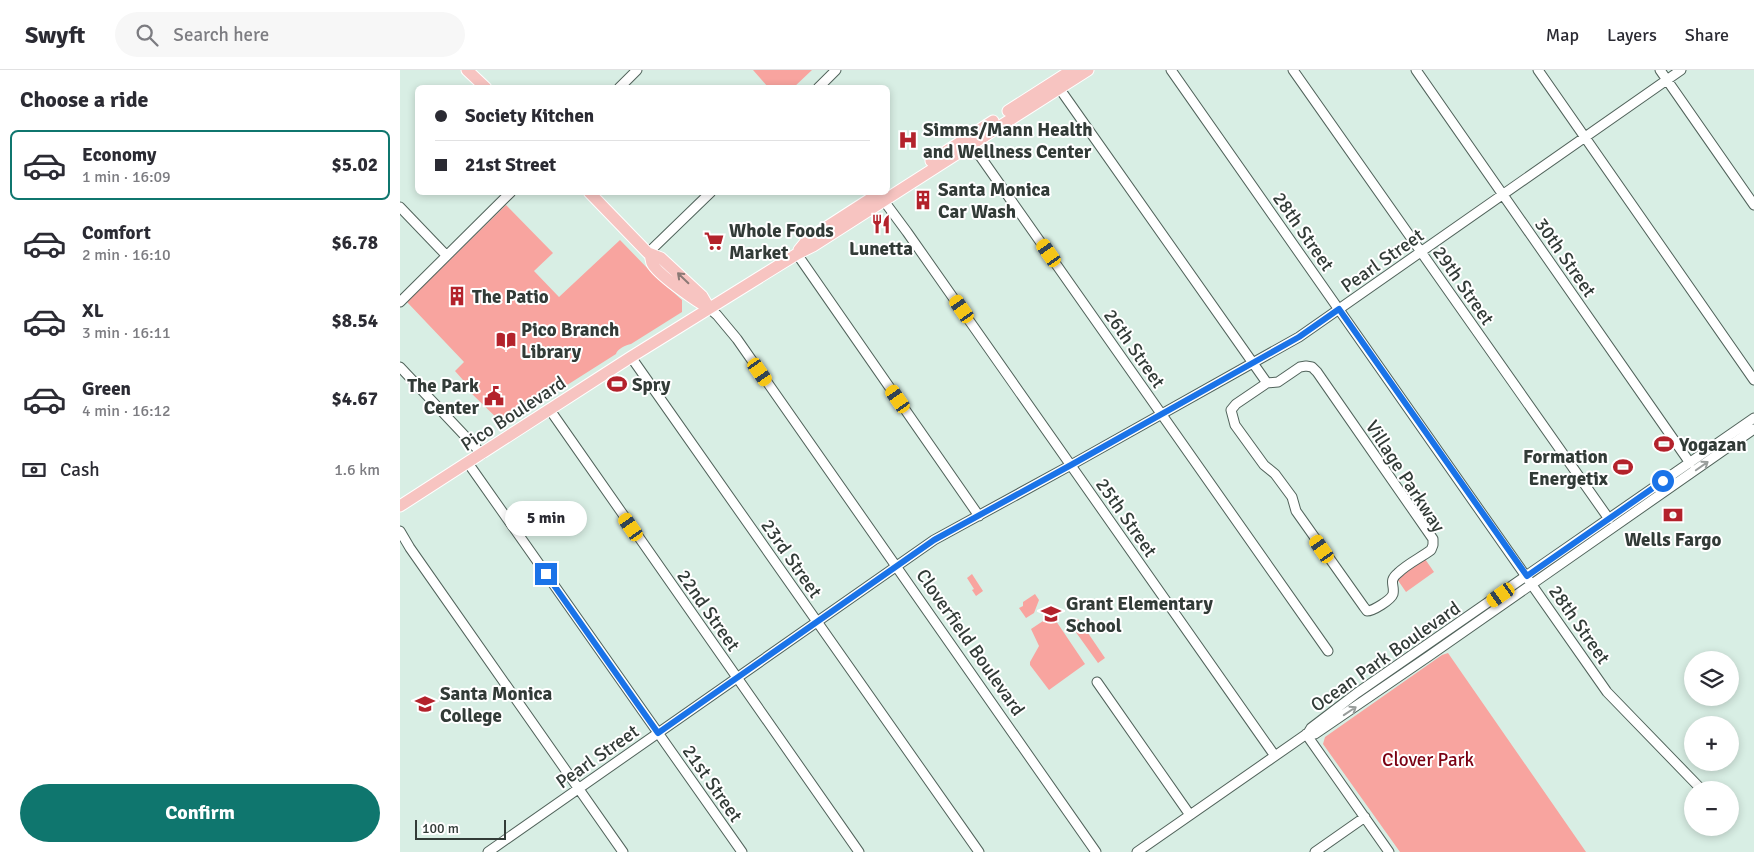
<!DOCTYPE html>
<html lang="en">
<head>
<meta charset="utf-8">
<style>
  body { margin:0; font-family:Signika,sans-serif; background:#f7f7f7; color:#2b2b33; height:100vh; display:flex; flex-direction:column; font-size:19px; white-space:nowrap }
  * { box-sizing:border-box; margin:0 }
  p { font-size:16px; color:#7c7c81 }
  .icon { flex:none; width:28px; height:28px; fill:none; stroke:currentColor; stroke-width:2; stroke-linecap:round; stroke-linejoin:round }
  .map { position:relative; flex:1; overflow:hidden }
  .drawer { display:flex; flex-direction:column; background:#fff; width:400px }
  .drawer>* { flex:none }
  .banner { position:absolute; left:15px; top:15px; width:475px; height:110px; border-radius:8px; box-shadow:0 2px 8px #0003; display:grid; align-content:center; height:110px; padding:0 20px; background:#fff }
  .tools { position:absolute; left:1284px; top:581px; display:grid; gap:10px }
  .tools a { display:grid; place-items:center; width:55px; height:55px; border-radius:50%; background:#fff; box-shadow:0 2px 8px #0003; font-size:25px }
  .scale { position:absolute; left:15px; bottom:12px; width:91px; box-sizing:border-box; padding-left:5px; border:2px solid #323b37; border-top:0; font-size:14px; line-height:18px; white-space:nowrap; color:#323b37; -webkit-text-stroke:4px #fff; paint-order:stroke }
  .end { position:absolute; width:22px; height:22px; margin:-11px; border:6px solid #1a73e8; background:#fff; box-shadow:0 0 0 2px #fff }
  .from { border-radius:50% }
  .bubble { position:absolute; height:35px; border-radius:18px; background:#fff; box-shadow:0 2px 8px #0003; font-size:16px; font-weight:700; line-height:35px; text-align:center }
  .car { position:absolute; width:15px; height:30px; margin:-15px -8px; border-radius:6px; box-shadow:0 0 4px 1px #0007; background:linear-gradient(#f5c518 24%,#345 0 40%,#f5c518 0 76%,#345 0 86%,#f5c518 0) }
  .banner b { display:flex; align-items:center; gap:18px; height:48px; font-size:19px }
  .banner b+b { border-top:1px solid #e1e1e2 }
  .banner i { width:12px; height:12px; background:#2b2b33 }
  ul { padding:0; list-style:none }
  li { display:flex; align-items:center; gap:15px; height:70px; margin:0 10px 8px; padding:0 10px; border:2px solid transparent; border-radius:8px }
  li div { flex:1 }
  li b { display:block; font-size:19px }
  li em { font-style:normal; font-weight:700 }
  li.active { border-color:#0f766e }
  li>.icon { width:45px; height:45px; stroke-width:1.5 }
  h2 { padding:0 20px; font-size:22px; line-height:60px }
  .pay { display:flex; align-items:center; gap:12px; height:55px; padding:0 20px; font-size:19px }
  .pay p { margin-inline-start:auto }
  .cta { display:flex; gap:10px; margin-top:auto; padding:10px 20px }
  .cta a { flex:1; height:58px; border-radius:30px; background:#0f766e; color:#fff; font-size:20px; font-weight:700; line-height:58px; text-align:center }
  header { display:flex; align-items:center; gap:30px; box-sizing:border-box; height:70px; padding:0 25px; background:#fff; border-bottom:1px solid #e1e1e2 }
  header strong { font-size:24px }
  nav { display:flex; gap:28px; margin-inline-start:auto; font-size:18px }
  .search { width:350px; height:45px; background:#f7f7f7; display:flex; align-items:center; gap:12px; box-sizing:border-box; padding:0 18px; border-radius:28px; color:#7c7c81; font-size:19px }
  main { display:flex; flex:1; min-height:0 }
  .map>svg:first-child { display:block }
  .green { fill:#f8a49f }
  .lines { fill:none; stroke-linecap:round; stroke-linejoin:round }
  .minor-casing { stroke:#51635b; stroke-width:11 }
  .major-casing { stroke:#fff; stroke-width:13 }
  .minor { stroke:#fff; stroke-width:9 }
  .major { stroke:#f7c4c1; stroke-width:11 }
  .oneway { stroke:#8b7975 }
  .oneway2 { stroke:#989d9b }
  .route { stroke:#1a73e8; stroke-width:6 }
  .labels { text-anchor:middle; stroke-width:4; stroke-linejoin:round; paint-order:stroke }
  .poi-label { font-size:19px; font-weight:bold; fill:#323b37; stroke:#fff; text-anchor:start }
  .street-label { font-size:19px; fill:#323b37; stroke:#fff }
  .park-label { font-size:19px; fill:#7a0012; stroke:#fff }
</style>
</head>
<body>
<header>
<strong>Swyft</strong>
<div class="search"><svg class="icon" aria-label="search" viewBox="0 0 24 24"><circle cx="10" cy="10" r="6"/><path d="M15 15l6 6"/></svg>Search here</div>
<nav><a>Map</a><a>Layers</a><a>Share</a></nav>
</header>
<main>
<section class="drawer">
<h2>Choose a ride</h2>
<ul>
<li class="active"><svg class="icon" aria-label="car" viewBox="0 0 24 24"><path d="M5 17H2v-5l4-1 3-4h7l3 4 3 1v5h-3M9 17h6M6 11h13"/><circle cx="7" cy="17" r="2"/><circle cx="17" cy="17" r="2"/></svg><div><b>Economy</b><p>1 min · 16:09</p></div><em>$5.02</em></li>
<li><svg class="icon" aria-label="car" viewBox="0 0 24 24"><path d="M5 17H2v-5l4-1 3-4h7l3 4 3 1v5h-3M9 17h6M6 11h13"/><circle cx="7" cy="17" r="2"/><circle cx="17" cy="17" r="2"/></svg><div><b>Comfort</b><p>2 min · 16:10</p></div><em>$6.78</em></li>
<li><svg class="icon" aria-label="car" viewBox="0 0 24 24"><path d="M5 17H2v-5l4-1 3-4h7l3 4 3 1v5h-3M9 17h6M6 11h13"/><circle cx="7" cy="17" r="2"/><circle cx="17" cy="17" r="2"/></svg><div><b>XL</b><p>3 min · 16:11</p></div><em>$8.54</em></li>
<li><svg class="icon" aria-label="car" viewBox="0 0 24 24"><path d="M5 17H2v-5l4-1 3-4h7l3 4 3 1v5h-3M9 17h6M6 11h13"/><circle cx="7" cy="17" r="2"/><circle cx="17" cy="17" r="2"/></svg><div><b>Green</b><p>4 min · 16:12</p></div><em>$4.67</em></li>
</ul>
<div class="pay"><svg class="icon" aria-label="cash" viewBox="0 0 24 24"><path d="M3 7h18v10H3z"/><circle cx="12" cy="12" r="2"/></svg>Cash<p>1.6 km</p></div>
<div class="cta"><a>Confirm</a></div>
</section>
<div class="map">
<svg width="1354" height="782" viewBox="0 0 1354 782">
  <rect width="100%" height="100%" fill="#d8eee4"/>
  <path class="green" d="M353,0h59l-19,18 -25,-1z
    M106,135l47,48 -19,18 25,26 61,-57 33,34 29,26v12l-51,32c-5,1 -14,5 -15,10l-112,71 -35,-34 2,-2 -16,-18 9,-9 -57,-60z
    M1025,489l9,13 -28,20 -9,-13z
    M572,504l11,17 -7,5 -4,-6 2,-1 -7,-11z
    M635,524l4,6 -5,13 -8,5 -7,-10 4,-2v-4z
    M652,545l33,49 -36,26 -19,-25v-3l9,-16 -8,-17z
    M678,549l4,6 7,-4 5,7 -6,5 17,25 -7,5 -28,-39z
    M1048,583l138,199h-186l-77,-108 2,-7 117,-82z"/>
  <g class="lines">
    <defs>
      <path id="minor" d="M771,0l436,622 95,98
        M893,0l316,449
        M1016,0l274,393
        M1138,0l216,310
        M1260,0l94,135
        M657,15l210,298
        M219,18l18,-18
        M418,18l18,-18
        M568,69l360,512
        M484,131l23,31 368,524
        M0,137l46,48
        M248,183l63,-61
        M397,184l182,262
        M0,232l111,-110
        M309,238l8,7 20,24 359,513
        M231,287l348,495
        M906,296l6,1 5,5 116,167v6l-2,5c-11,8 -24,14 -33,23 -10,8 -3,12 -5,21 -2,6 -20,17 -26,17l-3,-4 -68,-96 -4,-14 -17,-23 -11,-9 -29,-40 -4,-15 5,-6 31,-21 11,-1 22,-15z
        M0,297l82,87
        M150,340l309,442
        M68,393l274,389
        M0,461l10,17 213,304
        M697,612l93,133
        M908,663l7,1 114,-78 325,-227
        M906,664l83,118
        M88,782l446,-312 137,-75 228,-128 382,-267
        M737,782l171,-119 3,-5 46,-35 397,-275
        M915,782l50,-35"/>
      <path id="major" d="M67,0l19,18
        M608,41l64,-41
        M531,91l62,-40
        M189,122l59,61 13,5 41,38 7,12
        M399,180l9,-11 73,-47
        M250,185c1,2 1,5 2,8 5,11 45,39 57,45
        M0,436l231,-149 166,-103 16,-8 275,-176"/>
    </defs>
    <use href="#minor" class="minor-casing"/>
    <use href="#major" class="major-casing"/>
    <use href="#minor" class="minor"/>
    <use href="#major" class="major"/>
  </g>
  <defs><path id="oneway-shaft" d="M-6 0H5M1.5-3L5.5 0L1.5 3" fill="none" stroke-width="1.6" stroke-linecap="round" stroke-linejoin="round" transform="scale(1.25)"/></defs>
  <use class="oneway" href="#oneway-shaft" transform="translate(283 208) rotate(-136)"/>
  <g class="oneway2">
    <use href="#oneway-shaft" transform="translate(1302 396) rotate(-35)"/>
    <use href="#oneway-shaft" transform="translate(950 641) rotate(-34)"/>
  </g>
  <g class="lines">
    <path class="route" d="M146,504l112,159 276,-193 137,-75 228,-128 40,-28 188,267 136,-95"/>
  </g>
  <defs>
    <symbol id="hospital-bare" viewBox="-9 -9 18 18"><path d="M-5-5h3v3.5h4V-5h3V5h-3V1.5h-4V5h-3Z" fill="#b3222b" stroke="#fff" stroke-width="2.5" paint-order="stroke"/></symbol>
    <symbol id="building-bare" viewBox="-9 -9 18 18"><path d="M-4-6H4V6H1V3H-1V6H-4ZM-2.5-4.3h1.7v1.8h-1.7ZM.8-4.3h1.7v1.8H.8ZM-2.5-1h1.7V.8h-1.7ZM.8-1h1.7V.8H.8Z" fill="#b3222b" stroke="#fff" stroke-width="2.5" paint-order="stroke"/></symbol>
    <symbol id="restaurant-bare" viewBox="-9 -9 18 18"><path d="M-5-6h1v4h1v-4h1v4h1v-4h1v5L-1.5 .5V6h-2V.5L-5-1ZM5-6V6H3V1.5H1.5Q1.5-4 5-6Z" fill="#b3222b" stroke="#fff" stroke-width="2.5" paint-order="stroke"/></symbol>
    <symbol id="supermarket-bare" viewBox="-9 -9 18 18"><path d="M-6-5.5h2.5l.6 2H6L4.5 2H-2.5L-4.4-4H-6ZM-1.5 3.2a1.3 1.3 0 1 0 .1 0ZM3 3.2a1.3 1.3 0 1 0 .1 0Z" fill="#b3222b" stroke="#fff" stroke-width="2.5" paint-order="stroke"/></symbol>
    <symbol id="library-bare" viewBox="-9 -9 18 18"><path d="M-6-4Q-3-5.5-.7-3.5V5Q-3 3-6 4ZM6-4Q3-5.5 .7-3.5V5Q3 3 6 4Z" fill="#b3222b" stroke="#fff" stroke-width="2.5" paint-order="stroke"/></symbol>
    <symbol id="stadium-bare" viewBox="-9 -9 18 18"><path d="M0-5a6.5 5 0 1 0 0 10a6.5 5 0 1 0 0-10ZM-3.5-1.8h7v3.6h-7Z" fill="#b3222b" stroke="#fff" stroke-width="2.5" paint-order="stroke"/></symbol>
    <symbol id="civic-bare" viewBox="-9 -9 18 18"><path d="M-.6-6.5H3V-4.5H.6V-3L4-1V1h2V6H-6V1h2V-1L-.6-3ZM-1.2 2.5V6h2.4V2.5Z" fill="#b3222b" stroke="#fff" stroke-width="2.5" paint-order="stroke"/></symbol>
    <symbol id="bank-bare" viewBox="-9 -9 18 18"><path d="M-6-4H6V4H-6ZM0-2.3a2.3 2.3 0 1 0 0 4.6a2.3 2.3 0 1 0 0-4.6Z" fill="#b3222b" stroke="#fff" stroke-width="2.5" paint-order="stroke"/></symbol>
    <symbol id="school-bare" viewBox="-9 -9 18 18"><path d="M0-5L7-2L0 1L-7-2ZM-4 1L0 2.5L4 1V4Q0 6-4 4Z" fill="#b3222b" stroke="#fff" stroke-width="2.5" paint-order="stroke"/></symbol>
    <symbol id="university-bare" viewBox="-9 -9 18 18"><path d="M0-5L7-2L0 1L-7-2ZM-4 1L0 2.5L4 1V4Q0 6-4 4Z" fill="#b3222b" stroke="#fff" stroke-width="2.5" paint-order="stroke"/></symbol>
  </defs>
  <g fill-rule="evenodd">
    <use href="#hospital-bare" x="494" y="56" width="28" height="28"/>
    <use href="#building-bare" x="509" y="116" width="28" height="28"/>
    <use href="#restaurant-bare" x="467" y="140" width="28" height="28"/>
    <use href="#supermarket-bare" x="300" y="157" width="28" height="28"/>
    <use href="#building-bare" x="43" y="212" width="28" height="28"/>
    <use href="#library-bare" x="92" y="256" width="28" height="28"/>
    <use href="#stadium-bare" x="203" y="300" width="28" height="28"/>
    <use href="#civic-bare" x="80" y="312" width="28" height="28"/>
    <use href="#stadium-bare" x="1250" y="360" width="28" height="28"/>
    <use href="#stadium-bare" x="1209" y="383" width="28" height="28"/>
    <use href="#bank-bare" x="1259" y="431" width="28" height="28"/>
    <use href="#school-bare" x="637" y="530" width="28" height="28"/>
    <use href="#university-bare" x="11" y="620" width="28" height="28"/>
  </g>
  <g class="labels">
    <g class="poi-label">
      <text x="523" y="66">Simms/Mann Health<tspan x="523" dy="22">and Wellness Center</tspan></text>
      <text x="538" y="126">Santa Monica<tspan x="538" dy="22">Car Wash</tspan></text>
      <text x="329" y="167">Whole Foods<tspan x="329" dy="22">Market</tspan></text>
      <text x="481" y="185" text-anchor="middle">Lunetta</text>
      <text x="72" y="233">The Patio</text>
      <text x="121" y="266">Pico Branch<tspan x="121" dy="22">Library</tspan></text>
      <text x="232" y="321">Spry</text>
      <text x="79" y="322" text-anchor="end">The Park<tspan x="79" dy="22">Center</tspan></text>
      <text x="1279" y="381">Yogazan</text>
      <text x="1208" y="393" text-anchor="end">Formation<tspan x="1208" dy="22">Energetix</tspan></text>
      <text x="1273" y="476" text-anchor="middle">Wells Fargo</text>
      <text x="666" y="540">Grant Elementary<tspan x="666" dy="22">School</tspan></text>
      <text x="40" y="630">Santa Monica<tspan x="40" dy="22">College</tspan></text>
    </g>
    <g class="street-label">
      <text transform="translate(904 161) rotate(55)" y="7">28th Street</text>
      <text transform="translate(1166 187) rotate(55)" y="7">30th Street</text>
      <text transform="translate(982 190) rotate(-35)" y="7">Pearl Street</text>
      <text transform="translate(1064 215) rotate(55)" y="7">29th Street</text>
      <text transform="translate(735 278) rotate(55)" y="7">26th Street</text>
      <text transform="translate(113 343) rotate(-33)" y="7">Pico Boulevard</text>
      <text transform="translate(1006 406) rotate(57)" y="7">Village Parkway</text>
      <text transform="translate(727 447) rotate(55)" y="7">25th Street</text>
      <text transform="translate(392 488) rotate(55)" y="7">23rd Street</text>
      <text transform="translate(309 540) rotate(55)" y="7">22nd Street</text>
      <text transform="translate(1180 554) rotate(55)" y="7">28th Street</text>
      <text transform="translate(571 572) rotate(55)" y="7">Cloverfield Boulevard</text>
      <text transform="translate(985 586) rotate(-35)" y="7">Ocean Park Boulevard</text>
      <text transform="translate(197 686) rotate(-35)" y="7">Pearl Street</text>
      <text transform="translate(313 713) rotate(55)" y="7">21st Street</text>
    </g>
    <g class="park-label">
      <text x="1028" y="696">Clover Park</text>
    </g>
  </g>
</svg>
<div class="tools">
<a><svg class="icon" aria-label="layers" viewBox="0 0 24 24"><path d="M12 4l9 5-9 5-9-5zM3 14l9 5 9-5"/></svg></a>
<a>+</a>
<a>−</a>
</div>
<div class="scale">100 m</div>
<i class="end from" style="left:1263px;top:411px"></i>
<i class="end" style="left:146px;top:504px"></i>
<div class="bubble" style="left:105px;top:431px;width:82px">5 min</div>
<i class="car" style="left:649px;top:183px;rotate:325deg"></i>
<i class="car" style="left:562px;top:239px;rotate:325deg"></i>
<i class="car" style="left:360px;top:302px;rotate:145deg"></i>
<i class="car" style="left:498px;top:329px;rotate:325deg"></i>
<i class="car" style="left:231px;top:457px;rotate:325deg"></i>
<i class="car" style="left:922px;top:479px;rotate:325deg"></i>
<i class="car" style="left:1101px;top:525px;rotate:235deg"></i>
<div class="banner">
<b><i class="from"></i>Society Kitchen</b>
<b><i></i>21st Street</b>
</div>
</div>
</main>
</body>
</html>
